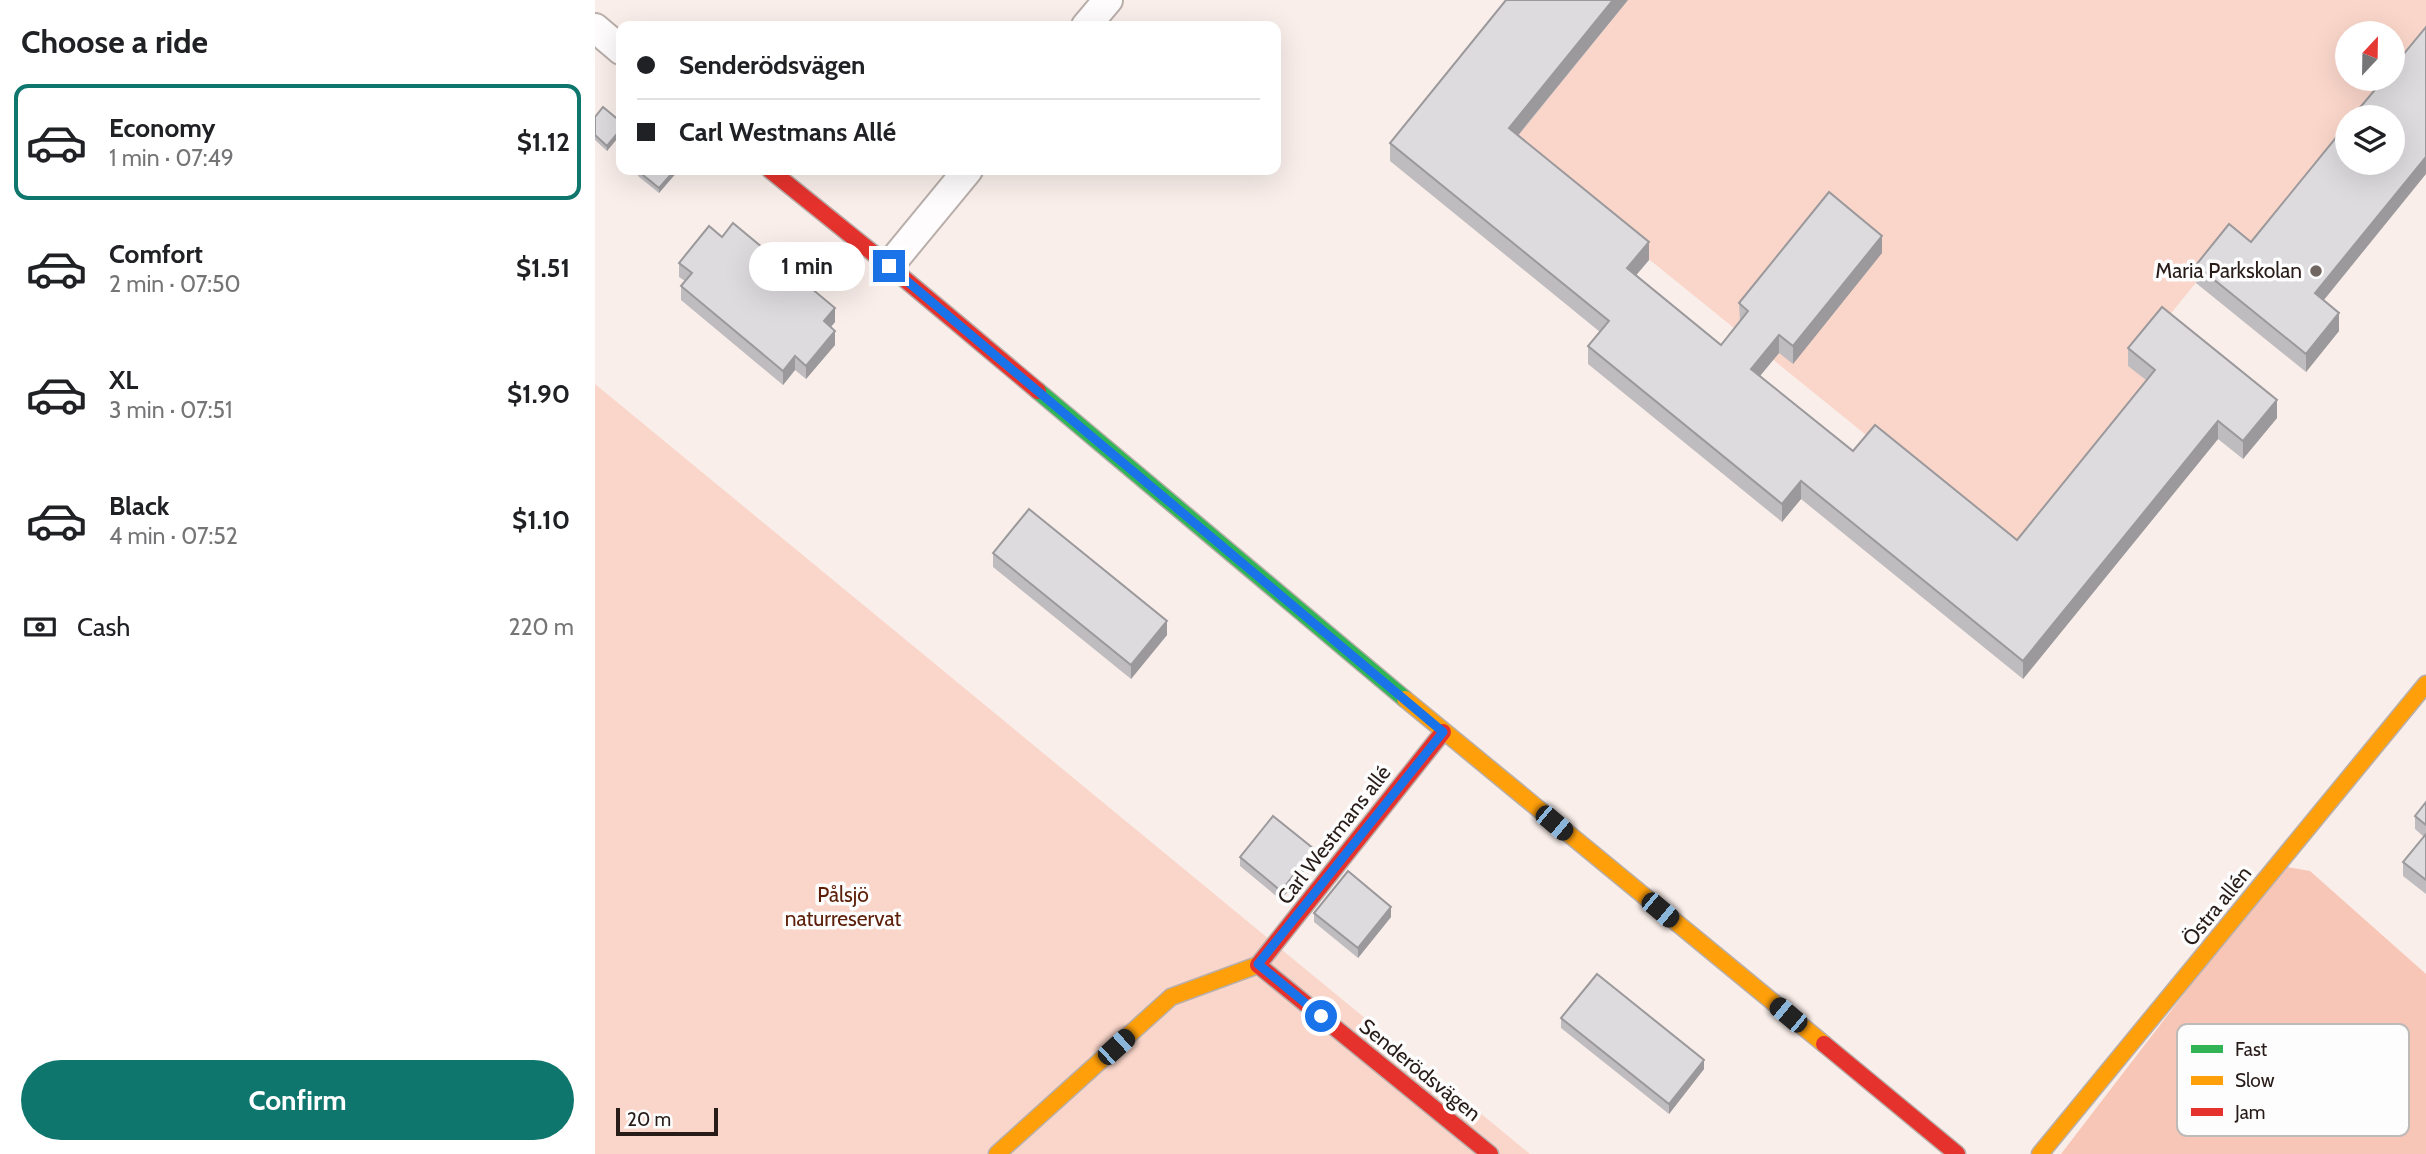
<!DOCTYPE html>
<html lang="en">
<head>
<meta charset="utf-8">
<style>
  body { margin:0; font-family:Cabin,sans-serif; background:#f2f2f2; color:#202124; height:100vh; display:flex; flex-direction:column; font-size:26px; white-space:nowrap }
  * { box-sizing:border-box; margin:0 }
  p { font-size:23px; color:#757577 }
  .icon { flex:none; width:38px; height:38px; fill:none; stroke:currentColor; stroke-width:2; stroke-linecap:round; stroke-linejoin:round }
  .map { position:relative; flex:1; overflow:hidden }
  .drawer { display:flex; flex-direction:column; background:#fff; width:595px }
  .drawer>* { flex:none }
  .hud { position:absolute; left:21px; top:21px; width:665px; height:154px; border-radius:14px; box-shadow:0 7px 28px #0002; display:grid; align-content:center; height:154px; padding:0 21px; background:#fff }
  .needle { width:46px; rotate:22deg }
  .buttons { position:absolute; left:1740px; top:21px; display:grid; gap:14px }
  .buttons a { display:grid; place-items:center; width:70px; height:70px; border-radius:50%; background:#fff; box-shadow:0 7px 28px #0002; font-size:35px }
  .scale { position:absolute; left:21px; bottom:18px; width:102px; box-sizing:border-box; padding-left:7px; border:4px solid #281c18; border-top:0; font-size:19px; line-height:24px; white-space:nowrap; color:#281c18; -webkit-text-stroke:5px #fdfdfd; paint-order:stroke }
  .end { position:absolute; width:32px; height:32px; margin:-16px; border:9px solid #1a73e8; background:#fff; box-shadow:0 0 0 4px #fff }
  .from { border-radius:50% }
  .bubble { position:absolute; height:49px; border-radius:24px; background:#fff; box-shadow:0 7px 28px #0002; font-size:23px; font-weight:700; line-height:49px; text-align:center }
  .car { position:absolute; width:21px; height:42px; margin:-21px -10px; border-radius:9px; box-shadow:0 0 5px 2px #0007; background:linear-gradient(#222 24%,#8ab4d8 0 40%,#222 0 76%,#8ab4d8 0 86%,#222 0) }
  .hud b { display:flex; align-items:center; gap:24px; height:66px; font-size:26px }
  .hud b+b { border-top:2px solid #e0e0e0 }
  .hud i { width:18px; height:18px; background:#202124 }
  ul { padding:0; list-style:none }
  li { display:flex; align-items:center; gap:21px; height:116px; margin:0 14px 10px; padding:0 7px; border:4px solid transparent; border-radius:14px }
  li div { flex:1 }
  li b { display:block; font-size:26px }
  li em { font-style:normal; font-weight:700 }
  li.current { border-color:#0f766e }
  li>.icon { width:63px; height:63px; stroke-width:1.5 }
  h2 { padding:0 21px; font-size:32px; line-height:84px }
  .pay { display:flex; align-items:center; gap:18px; height:77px; padding:0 21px; font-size:26px }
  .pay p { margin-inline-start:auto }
  .cta { display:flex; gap:14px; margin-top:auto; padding:14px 21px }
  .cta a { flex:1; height:80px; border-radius:42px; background:#0f766e; color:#fff; font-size:28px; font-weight:700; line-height:80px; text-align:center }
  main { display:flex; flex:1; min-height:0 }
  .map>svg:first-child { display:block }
  .green { fill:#fad6ca; fill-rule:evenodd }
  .forest { fill:#f8c6b6 }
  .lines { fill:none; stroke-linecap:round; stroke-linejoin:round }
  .street-casing { stroke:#b8aeaa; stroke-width:32 }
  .fast-casing { stroke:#b8aeaa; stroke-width:19 }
  .slow-casing { stroke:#b8aeaa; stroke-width:19 }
  .jam-casing { stroke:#b8aeaa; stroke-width:19 }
  .street { stroke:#fefcfc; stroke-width:28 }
  .fast { stroke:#30b455; stroke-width:16 }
  .slow { stroke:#ff9f0a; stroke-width:16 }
  .jam { stroke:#e5322d; stroke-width:16 }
  .wall { fill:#bebcbf }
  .shaded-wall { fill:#9b999b }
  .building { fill:#dddbde; stroke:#9b999b; stroke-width:2 }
  .route { stroke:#1a73e8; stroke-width:9 }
  .poi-dot { fill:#716662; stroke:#fdfdfd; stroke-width:2.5 }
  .labels { text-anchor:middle; stroke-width:7; stroke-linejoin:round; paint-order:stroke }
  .poi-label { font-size:21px; fill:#281c18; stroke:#fdfdfd; text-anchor:end }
  .street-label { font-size:21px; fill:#281c18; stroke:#fdfdfd }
  .park-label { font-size:21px; fill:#5d1f09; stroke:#fdfdfd }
  .key { fill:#fdfdfd; stroke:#bdbab8; stroke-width:2 }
  .key-label { font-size:19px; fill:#281c18 }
</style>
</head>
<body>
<main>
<section class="drawer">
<h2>Choose a ride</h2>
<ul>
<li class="current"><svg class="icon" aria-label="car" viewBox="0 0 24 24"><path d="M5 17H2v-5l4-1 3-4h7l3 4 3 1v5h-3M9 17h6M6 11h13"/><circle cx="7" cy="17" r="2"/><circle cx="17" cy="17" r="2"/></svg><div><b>Economy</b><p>1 min · 07:49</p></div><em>$1.12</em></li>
<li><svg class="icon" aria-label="car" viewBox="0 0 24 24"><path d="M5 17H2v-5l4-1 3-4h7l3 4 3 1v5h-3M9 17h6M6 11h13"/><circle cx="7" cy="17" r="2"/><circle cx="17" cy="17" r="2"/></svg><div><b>Comfort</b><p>2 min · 07:50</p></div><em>$1.51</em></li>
<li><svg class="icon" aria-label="car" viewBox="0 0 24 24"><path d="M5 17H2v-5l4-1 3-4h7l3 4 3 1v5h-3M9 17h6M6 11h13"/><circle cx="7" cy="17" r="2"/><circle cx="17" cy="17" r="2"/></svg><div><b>XL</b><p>3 min · 07:51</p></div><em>$1.90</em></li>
<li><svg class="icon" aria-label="car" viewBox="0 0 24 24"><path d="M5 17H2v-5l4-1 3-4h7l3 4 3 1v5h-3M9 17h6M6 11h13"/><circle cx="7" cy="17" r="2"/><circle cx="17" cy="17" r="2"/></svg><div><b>Black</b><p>4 min · 07:52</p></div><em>$1.10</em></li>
</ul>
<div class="pay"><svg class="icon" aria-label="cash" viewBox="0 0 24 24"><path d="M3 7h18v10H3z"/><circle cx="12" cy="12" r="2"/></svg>Cash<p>220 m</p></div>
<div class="cta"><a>Confirm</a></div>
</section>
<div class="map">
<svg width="1831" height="1154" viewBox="0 0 1831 1154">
  <rect width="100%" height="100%" fill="#f9eeea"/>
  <path class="green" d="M1033,0h798v45l-59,72h-20v25l-96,118 -22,-18 -100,123 26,23 -138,169 -508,-411zM1752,33h45v46h-45z
    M0,384l935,770h-935z"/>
  <path class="forest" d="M1687,866l28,5 116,103v180h-365z"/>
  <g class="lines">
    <defs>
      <path id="street" d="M491,26l22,-26
        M0,28l26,22
        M294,266l79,-96"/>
      <path id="fast" d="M443,391l367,308"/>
      <path id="slow" d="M810,699l419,345
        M402,1154l174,-157 87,-32
        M1445,1154l386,-470"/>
      <path id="jam" d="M175,170l119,96 149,125
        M663,965l232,189
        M663,965l185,-233
        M1229,1044l133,110"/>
    </defs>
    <use href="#street" class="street-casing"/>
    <use href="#fast" class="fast-casing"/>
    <use href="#slow" class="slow-casing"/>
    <use href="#jam" class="jam-casing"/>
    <use href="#street" class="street"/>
    <use href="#fast" class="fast"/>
    <use href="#slow" class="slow"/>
    <use href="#jam" class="jam"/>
  </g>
  <path class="wall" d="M1033,0l-110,136 131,124 -13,15 85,70 19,-23 -1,-19 143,-50 -89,111 -14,-11 -20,23 94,75 164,89 129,-160 -18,-14v-18l149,70 -34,41 -25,-20 -195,240 -222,-180 -19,23 -194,-158v-18l12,-14 -210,-171v-18z
    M0,117l26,5v12l-14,17 -12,-11z
    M82,170v2l-18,21 -21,-17v-5z
    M127,237l113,85 -4,5 4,18 -29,34 -11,-9 -12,15 -102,-85v-14l4,-5 -6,-4v-14z
    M1656,242l73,58 15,31 -33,41 -110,-89v-18z
    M398,553l174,82 -36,44 -138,-112z
    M1831,802v92l-23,-18v-14l21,-25 -9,-8v-13z
    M645,857l74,1 -33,42 -41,-34z
    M719,913l77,4 -33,41 -44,-36z
    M966,1018l143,51 -35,45 -108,-86z"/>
  <path class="shaded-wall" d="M1018,0h15l-119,146v-18z
    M26,129v5l-14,17v-5z
    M1831,157v17l-111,137v-18z
    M80,170h2v2l-18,21v-5z
    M1287,236v17l-89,111v-18z
    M1054,242v18l-22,26v-18z
    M240,308v14l-11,13v-14z
    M1744,313v18l-33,41v-18z
    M240,331v14l-29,34v-13z
    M1184,335v18l-28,34v-18z
    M200,356v14l-12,15v-14z
    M1682,400v18l-34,41v-18z
    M1623,421v18l-195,240v-18z
    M1206,481v18l-19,23v-18z
    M572,621v14l-36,44v-14z
    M719,849v9l-33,42v-9z
    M796,907v10l-33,41v-10z
    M1109,1060v9l-35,45v-10z"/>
  <path class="building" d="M911,0h107l-104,128 140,114 -22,26 94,77 27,-34 -9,-8 90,-111 53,44 -89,110 -14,-11 -28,34 102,82 22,-26 142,115 138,-170 -27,-22 34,-41 115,93 -34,41 -25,-20 -195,240 -222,-180 -19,23 -194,-158 21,-25 -219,-178z
    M1831,27v130l-111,136 24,20 -33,41 -110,-89 33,-41 22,18 96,-118v39h45v-46h-40l32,-38h8v-11z
    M8,107l18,15v7l-14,17 -12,-11v-18z
    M44,170h36l-16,18 -21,-17z
    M138,223l102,85 -11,13 11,10 -29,35 -11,-10 -12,15 -102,-85 11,-13 -13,-10 30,-37 13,11z
    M434,509l138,112 -36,44 -138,-112z
    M1831,802v23l-11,-9z
    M678,816l41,33 -33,42 -41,-34z
    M1831,834v46l-23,-18z
    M753,871l43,36 -33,41 -44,-35z
    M1002,974l107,86 -35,44 -108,-86z"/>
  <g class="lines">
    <path class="route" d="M294,266l554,466 -185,232 63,52"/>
  </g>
  <circle class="poi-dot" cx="1721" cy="271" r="7"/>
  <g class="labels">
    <g class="poi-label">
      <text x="1707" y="278">Maria Parkskolan</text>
    </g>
    <g class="street-label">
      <text transform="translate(739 835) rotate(-52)" y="7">Carl Westmans allé</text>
      <text transform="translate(1622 906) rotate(-51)" y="7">Östra allén</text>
      <text transform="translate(825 1070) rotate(39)" y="7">Senderödsvägen</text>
    </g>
    <g class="park-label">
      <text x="248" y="902">Pålsjö<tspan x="248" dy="24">naturreservat</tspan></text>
    </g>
  </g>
  <rect x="1582" y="1024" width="232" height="112" rx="10" class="key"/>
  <rect x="1596" y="1045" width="32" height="8" fill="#30b455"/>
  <rect x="1596" y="1076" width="32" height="9" fill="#ff9f0a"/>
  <rect x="1596" y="1108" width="32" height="8" fill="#e5322d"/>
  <g class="key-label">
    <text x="1640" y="1056">Fast</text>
    <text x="1640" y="1087">Slow</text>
    <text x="1640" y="1119">Jam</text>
  </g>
</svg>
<div class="buttons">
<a><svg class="needle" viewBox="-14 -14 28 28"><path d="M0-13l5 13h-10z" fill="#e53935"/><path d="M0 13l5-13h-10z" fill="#757577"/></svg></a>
<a><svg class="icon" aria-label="layers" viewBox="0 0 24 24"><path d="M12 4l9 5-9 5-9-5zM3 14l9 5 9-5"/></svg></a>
</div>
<div class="scale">20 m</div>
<i class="end from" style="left:726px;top:1016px"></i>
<i class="end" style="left:294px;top:266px"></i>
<div class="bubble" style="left:154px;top:242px;width:116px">1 min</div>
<i class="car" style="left:959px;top:823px;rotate:130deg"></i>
<i class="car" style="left:1065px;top:910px;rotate:130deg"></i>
<i class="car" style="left:1193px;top:1015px;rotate:310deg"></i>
<i class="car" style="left:521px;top:1047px;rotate:48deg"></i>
<div class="hud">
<b><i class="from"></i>Senderödsvägen</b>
<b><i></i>Carl Westmans Allé</b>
</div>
</div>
</main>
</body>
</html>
